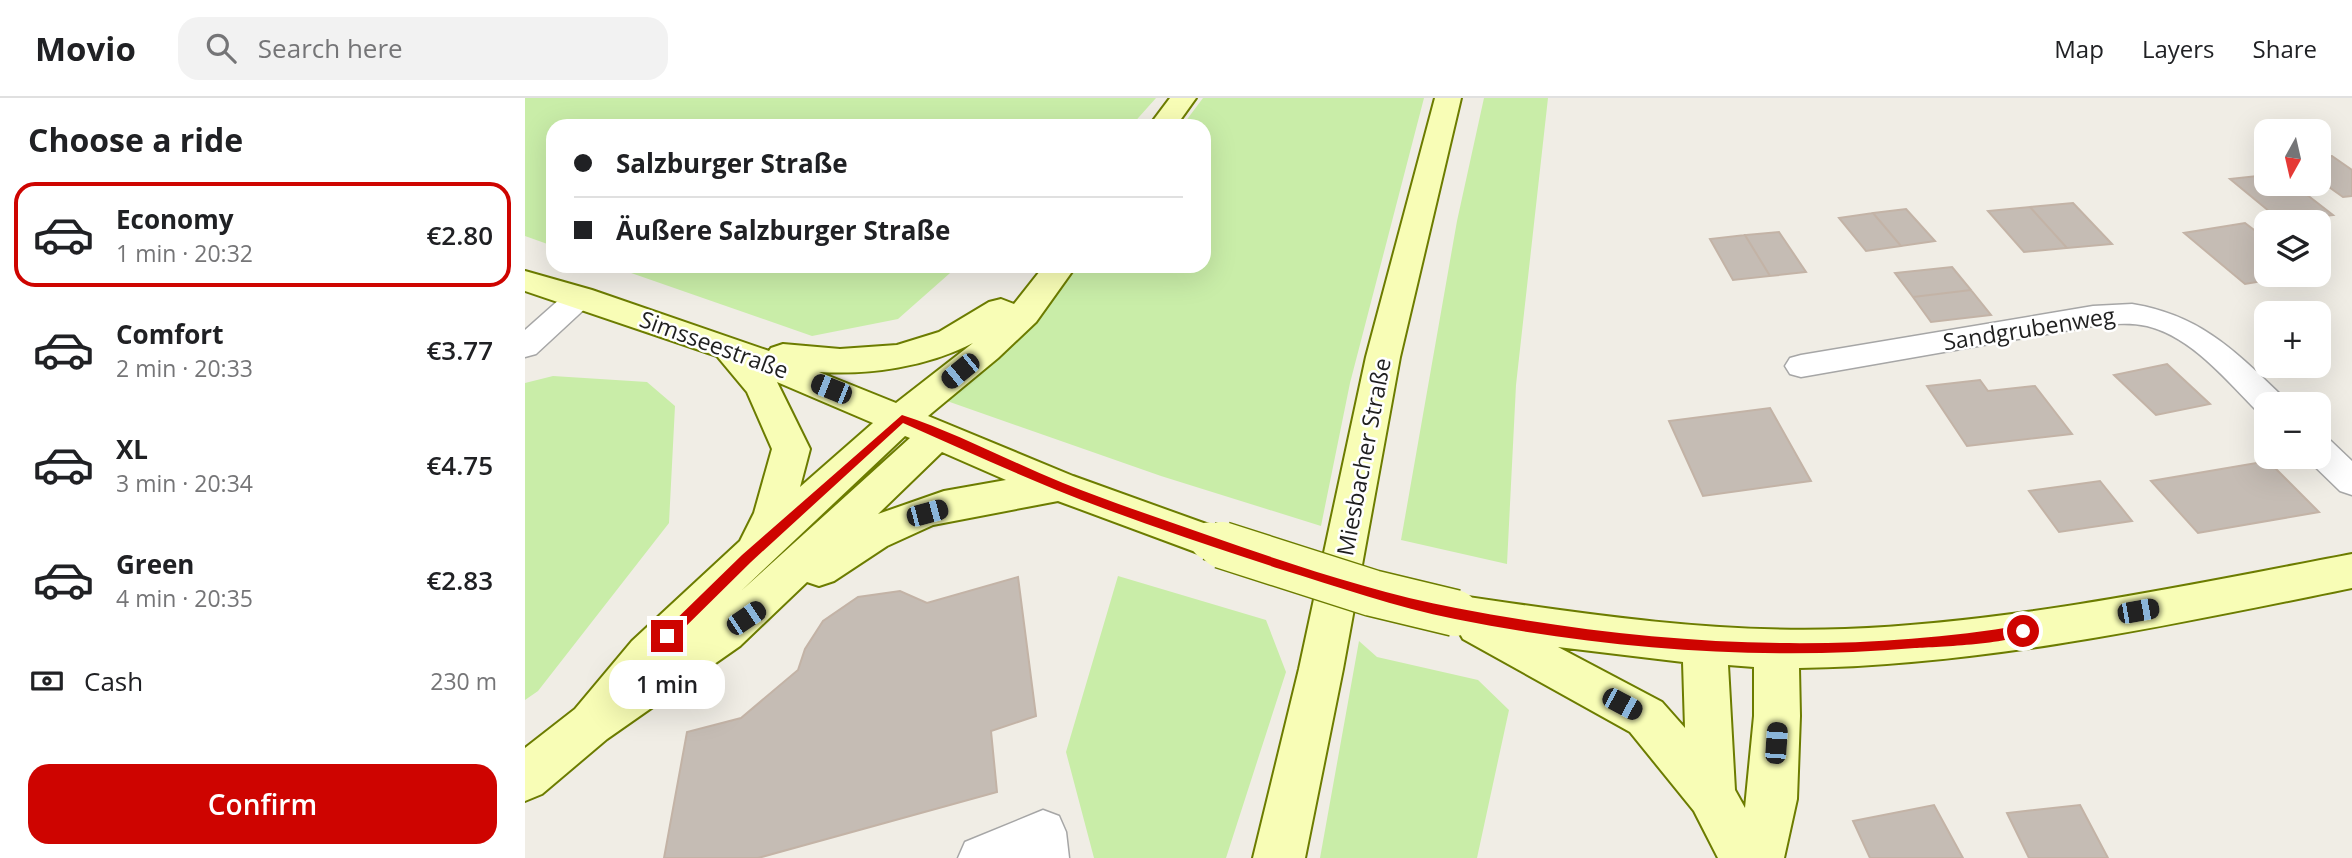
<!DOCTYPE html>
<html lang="en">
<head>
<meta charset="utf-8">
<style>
  body { margin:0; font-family:"Open Sans",sans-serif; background:#f2f2f2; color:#202124; height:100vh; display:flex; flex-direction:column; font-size:26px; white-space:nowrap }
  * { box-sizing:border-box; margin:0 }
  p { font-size:23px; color:#757577 }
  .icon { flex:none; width:38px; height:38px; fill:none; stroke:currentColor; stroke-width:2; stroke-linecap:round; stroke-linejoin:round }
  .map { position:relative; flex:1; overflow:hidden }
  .panel { display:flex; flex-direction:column; background:#fff; width:525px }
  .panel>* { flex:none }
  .banner { position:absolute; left:21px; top:21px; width:665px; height:154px; border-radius:21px; box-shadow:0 7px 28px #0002; display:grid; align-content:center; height:154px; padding:0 28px; background:#fff }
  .needle { width:46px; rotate:188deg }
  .controls { position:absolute; left:1729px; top:21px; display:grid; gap:14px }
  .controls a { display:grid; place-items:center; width:77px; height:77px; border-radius:14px; background:#fff; box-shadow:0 7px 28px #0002; font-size:35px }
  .end { position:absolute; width:32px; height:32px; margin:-16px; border:9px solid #ce0400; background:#fff; box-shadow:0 0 0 4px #fff }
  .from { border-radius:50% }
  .bubble { position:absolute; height:49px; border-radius:21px; background:#fff; box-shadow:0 7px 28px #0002; font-size:23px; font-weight:600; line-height:49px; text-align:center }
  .car { position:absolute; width:21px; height:42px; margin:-21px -10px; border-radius:9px; box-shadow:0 0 5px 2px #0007; background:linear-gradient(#222 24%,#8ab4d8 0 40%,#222 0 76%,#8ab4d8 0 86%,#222 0) }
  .banner b { display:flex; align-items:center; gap:24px; height:66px; font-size:26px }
  .banner b+b { border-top:2px solid #e0e0e0 }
  .banner i { width:18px; height:18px; background:#202124 }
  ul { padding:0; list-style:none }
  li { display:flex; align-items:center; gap:21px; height:105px; margin:0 14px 10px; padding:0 14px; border:4px solid transparent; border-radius:21px }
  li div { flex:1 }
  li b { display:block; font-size:26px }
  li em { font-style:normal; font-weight:600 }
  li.on { border-color:#ce0400 }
  li>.icon { width:63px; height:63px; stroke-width:1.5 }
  h2 { padding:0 28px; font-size:32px; line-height:84px }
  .pay { display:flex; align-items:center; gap:18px; height:77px; padding:0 28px; font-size:26px }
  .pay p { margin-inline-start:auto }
  .button { display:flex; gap:14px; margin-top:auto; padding:14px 28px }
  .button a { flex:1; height:80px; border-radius:21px; background:#ce0400; color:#fff; font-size:28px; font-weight:600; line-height:80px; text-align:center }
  header { display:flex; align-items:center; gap:42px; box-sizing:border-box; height:98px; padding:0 35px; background:#fff; border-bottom:2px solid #e0e0e0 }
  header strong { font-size:33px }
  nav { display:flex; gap:38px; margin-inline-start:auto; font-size:24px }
  .search { width:490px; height:63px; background:#f2f2f2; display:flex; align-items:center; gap:18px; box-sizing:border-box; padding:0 24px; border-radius:21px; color:#757577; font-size:26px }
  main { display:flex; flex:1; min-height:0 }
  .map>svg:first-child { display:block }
  .grass { fill:#c9eda8 }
  .building { fill:#c5bcb4; stroke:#c3b3a6; stroke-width:2 }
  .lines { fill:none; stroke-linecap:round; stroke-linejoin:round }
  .minor-casing { stroke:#a6a6a6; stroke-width:3 }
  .secondary-casing { stroke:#6c7c00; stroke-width:4 }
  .minor { fill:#fff; fill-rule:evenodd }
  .secondary { fill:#f8fdb6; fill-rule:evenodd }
  .secondary-bridge-far1-casing { stroke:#6c7c00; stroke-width:40; stroke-linecap:butt }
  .secondary-bridge-casing { stroke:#6c7c00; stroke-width:49; stroke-linecap:butt }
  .secondary-bridge-far1 { stroke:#f8fdb6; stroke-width:37 }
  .secondary-bridge { stroke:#f8fdb6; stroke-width:46 }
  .route { fill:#ce0400 }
  .labels { text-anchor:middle; stroke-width:5; stroke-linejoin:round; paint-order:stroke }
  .street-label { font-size:23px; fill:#1f1f1f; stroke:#fff }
</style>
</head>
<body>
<header>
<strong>Movio</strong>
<div class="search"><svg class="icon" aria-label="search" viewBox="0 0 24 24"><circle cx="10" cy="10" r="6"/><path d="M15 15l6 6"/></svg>Search here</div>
<nav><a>Map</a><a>Layers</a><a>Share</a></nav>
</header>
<main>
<section class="panel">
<h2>Choose a ride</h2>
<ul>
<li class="on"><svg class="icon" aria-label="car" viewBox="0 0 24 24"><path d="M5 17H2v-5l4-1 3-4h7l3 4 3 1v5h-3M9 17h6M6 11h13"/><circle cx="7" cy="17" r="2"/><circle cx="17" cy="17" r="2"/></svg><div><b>Economy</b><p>1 min · 20:32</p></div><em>€2.80</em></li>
<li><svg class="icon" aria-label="car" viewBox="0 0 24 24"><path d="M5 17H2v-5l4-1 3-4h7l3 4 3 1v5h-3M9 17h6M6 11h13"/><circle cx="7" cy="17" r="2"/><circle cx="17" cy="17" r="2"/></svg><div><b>Comfort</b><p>2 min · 20:33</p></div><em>€3.77</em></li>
<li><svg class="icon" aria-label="car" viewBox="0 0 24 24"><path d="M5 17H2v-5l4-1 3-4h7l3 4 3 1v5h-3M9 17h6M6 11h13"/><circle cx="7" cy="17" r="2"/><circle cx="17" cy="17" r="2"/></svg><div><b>XL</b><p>3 min · 20:34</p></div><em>€4.75</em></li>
<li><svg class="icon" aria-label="car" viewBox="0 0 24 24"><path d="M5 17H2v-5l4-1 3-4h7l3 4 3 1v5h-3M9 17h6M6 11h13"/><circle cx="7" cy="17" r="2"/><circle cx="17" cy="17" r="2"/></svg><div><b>Green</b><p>4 min · 20:35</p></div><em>€2.83</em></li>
</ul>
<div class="pay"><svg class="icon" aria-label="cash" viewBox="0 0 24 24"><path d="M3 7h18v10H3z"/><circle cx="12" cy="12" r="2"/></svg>Cash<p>230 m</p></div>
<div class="button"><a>Confirm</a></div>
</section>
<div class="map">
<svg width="1827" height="760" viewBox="0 0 1827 760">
  <rect width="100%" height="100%" fill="#f0ede5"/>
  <path class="grass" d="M0,0h631l-25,28h-578v120l-28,-10z
    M678,0h221l-74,285 -29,143 -160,-50 -214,-75 94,-87 38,-48h125v-140h-22z
    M959,0h64l-32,287 -9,179 -106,-24 56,-319z
    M86,168h347l-60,53 -86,17z
    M28,278l94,6 28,24 -6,117 -131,168 -13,9v-317z
    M593,478l148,44 20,52 -60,186h-132l-28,-106z
    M834,543l18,16 101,23 31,30 -32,148h-157z"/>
  <path class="building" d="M1807,58l20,14v26l-9,1 -24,-17v-23z
    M1741,77v9h27l40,31 -52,6 -51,-42z
    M1548,105l39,41 -45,4 -37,-41z
    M1505,109l37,41 -43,4 -36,-41z
    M1381,111l29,32 -34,5 -28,-33z
    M1348,115l28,33 -35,5 -27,-33z
    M1720,125l21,16v36h32l-53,9 -61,-51z
    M1254,134l27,40 -36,4 -25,-41z
    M1220,137l25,41 -37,4 -23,-41z
    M1427,169l19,23 -58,7 -18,-24z
    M1446,192l20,25 -60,7 -18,-25z
    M1642,266l43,40 -54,11 -42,-40z
    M1455,282l8,11 47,-5 37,48 -105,12 -40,-60z
    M1245,310l41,73 -108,15 -34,-75z
    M1743,363l51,51 -121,21 -47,-52z
    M1575,383l32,40 -73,11 -30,-41z
    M493,479l18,139 -45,15 6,61 -239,66h-94l23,-126 54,-14 57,-48 7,-21 18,-28 35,-24 42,-6 27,12z
    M1409,707l29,53h-93l-17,-37z
    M1555,707l28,53h-79l-22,-45z"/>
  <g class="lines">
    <defs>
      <path id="minor" d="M55,190l10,2 5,7 -5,7 -54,50 -11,3v-27l45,-40z
        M1607,206c68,11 102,46 150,92l4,8h-20v10l-8,-2c-31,-31 -66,-75 -111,-86 -18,-4 -36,-2 -54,0l-292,51 -11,-3 -5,-8 5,-8 11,-3 292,-49z
        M1794,339l12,4 21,20v34l-12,-4 -33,-32 -1,-2h13z
        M518,712l16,6 7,16 3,26h-111l7,-16z"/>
      <path id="secondary" d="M645,0h26l-20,28h-27z
        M910,0h26l-61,259 -57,312 -38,189h-52l46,-189 67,-312z
        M519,168h32l-40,56 -38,36 -70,58 145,60 150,54 6,11 -6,11 -14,5 -151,-56 -125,24 -46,21 -53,35 -15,5 -12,-4 -67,64 -133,93 -65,55 -17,7v-53l50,-39 57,-68 108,-100 14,-28 18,-64 -25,-57 -30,-36 -192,-65v-20l67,19 177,61 2,-3 12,-4 57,5 57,-4 42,-13 50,-30 12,-3 13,5zM448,245l-77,60 -77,-31c52,3 107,-5 154,-29zM252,284l96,41 -73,64 10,-38zM380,338l5,2 -169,153 21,-20zM417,354l64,28 -62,11 -66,23z
        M1827,456v34c-183,37 -366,77 -553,80l1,48 -3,83 -13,59h-66l-24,-47 -64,-79 -167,-93 -4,-7 -19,-6 -6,-13 6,-13 15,-5c129,19 259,39 390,34 171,-7 339,-43 507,-75zM1033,549l125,15 2,66 -23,-26zM1203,567l26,2v49l-9,92 -10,-18z"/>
    </defs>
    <use href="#minor" class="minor-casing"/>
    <use href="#secondary" class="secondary-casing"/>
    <use href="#minor" class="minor"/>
    <use href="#secondary" class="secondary"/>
    <defs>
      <path id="secondary-bridge-far1" d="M684,443l18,6"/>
      <path id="secondary-bridge" d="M697,447l150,48 83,20"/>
    </defs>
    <use href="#secondary-bridge-far1" class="secondary-bridge-far1-casing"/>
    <use href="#secondary-bridge" class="secondary-bridge-casing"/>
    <use href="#secondary-bridge-far1" class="secondary-bridge-far1"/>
    <use href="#secondary-bridge" class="secondary-bridge"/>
  </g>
  <path class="route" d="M377,317c55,18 107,46 161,68 48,19 98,36 147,53 80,28 163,56 246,72 186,36 379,49 567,17l6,6c-10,13 -93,16 -114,17 -153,13 -309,1 -460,-29 -59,-12 -117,-32 -175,-50 -76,-25 -152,-50 -226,-80 -51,-21 -101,-44 -151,-66l-152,139 -79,78h-9v-8l79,-77z"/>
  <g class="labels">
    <g class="street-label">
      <text transform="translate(1504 231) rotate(-9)" y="8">Sandgrubenweg</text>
      <text transform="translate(189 247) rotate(20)" y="8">Simsseestraße</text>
      <text transform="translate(839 359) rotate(-79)" y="8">Miesbacher Straße</text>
    </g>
  </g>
</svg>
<div class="controls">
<a><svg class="needle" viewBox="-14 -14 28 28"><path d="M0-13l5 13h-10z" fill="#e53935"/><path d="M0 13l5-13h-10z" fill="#757577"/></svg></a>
<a><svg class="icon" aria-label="layers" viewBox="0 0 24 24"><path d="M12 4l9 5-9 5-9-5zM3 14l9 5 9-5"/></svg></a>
<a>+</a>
<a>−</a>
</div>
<i class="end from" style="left:1498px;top:533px"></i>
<i class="end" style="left:142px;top:538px"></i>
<div class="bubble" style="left:84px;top:562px;width:116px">1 min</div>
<i class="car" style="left:435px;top:273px;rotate:231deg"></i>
<i class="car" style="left:306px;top:291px;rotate:292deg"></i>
<i class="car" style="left:402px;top:415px;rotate:75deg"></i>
<i class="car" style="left:1613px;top:513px;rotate:80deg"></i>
<i class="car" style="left:221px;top:520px;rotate:56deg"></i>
<i class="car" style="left:1097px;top:606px;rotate:118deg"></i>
<i class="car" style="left:1251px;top:645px;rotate:4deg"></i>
<div class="banner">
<b><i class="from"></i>Salzburger Straße</b>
<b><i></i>Äußere Salzburger Straße</b>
</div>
</div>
</main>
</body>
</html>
